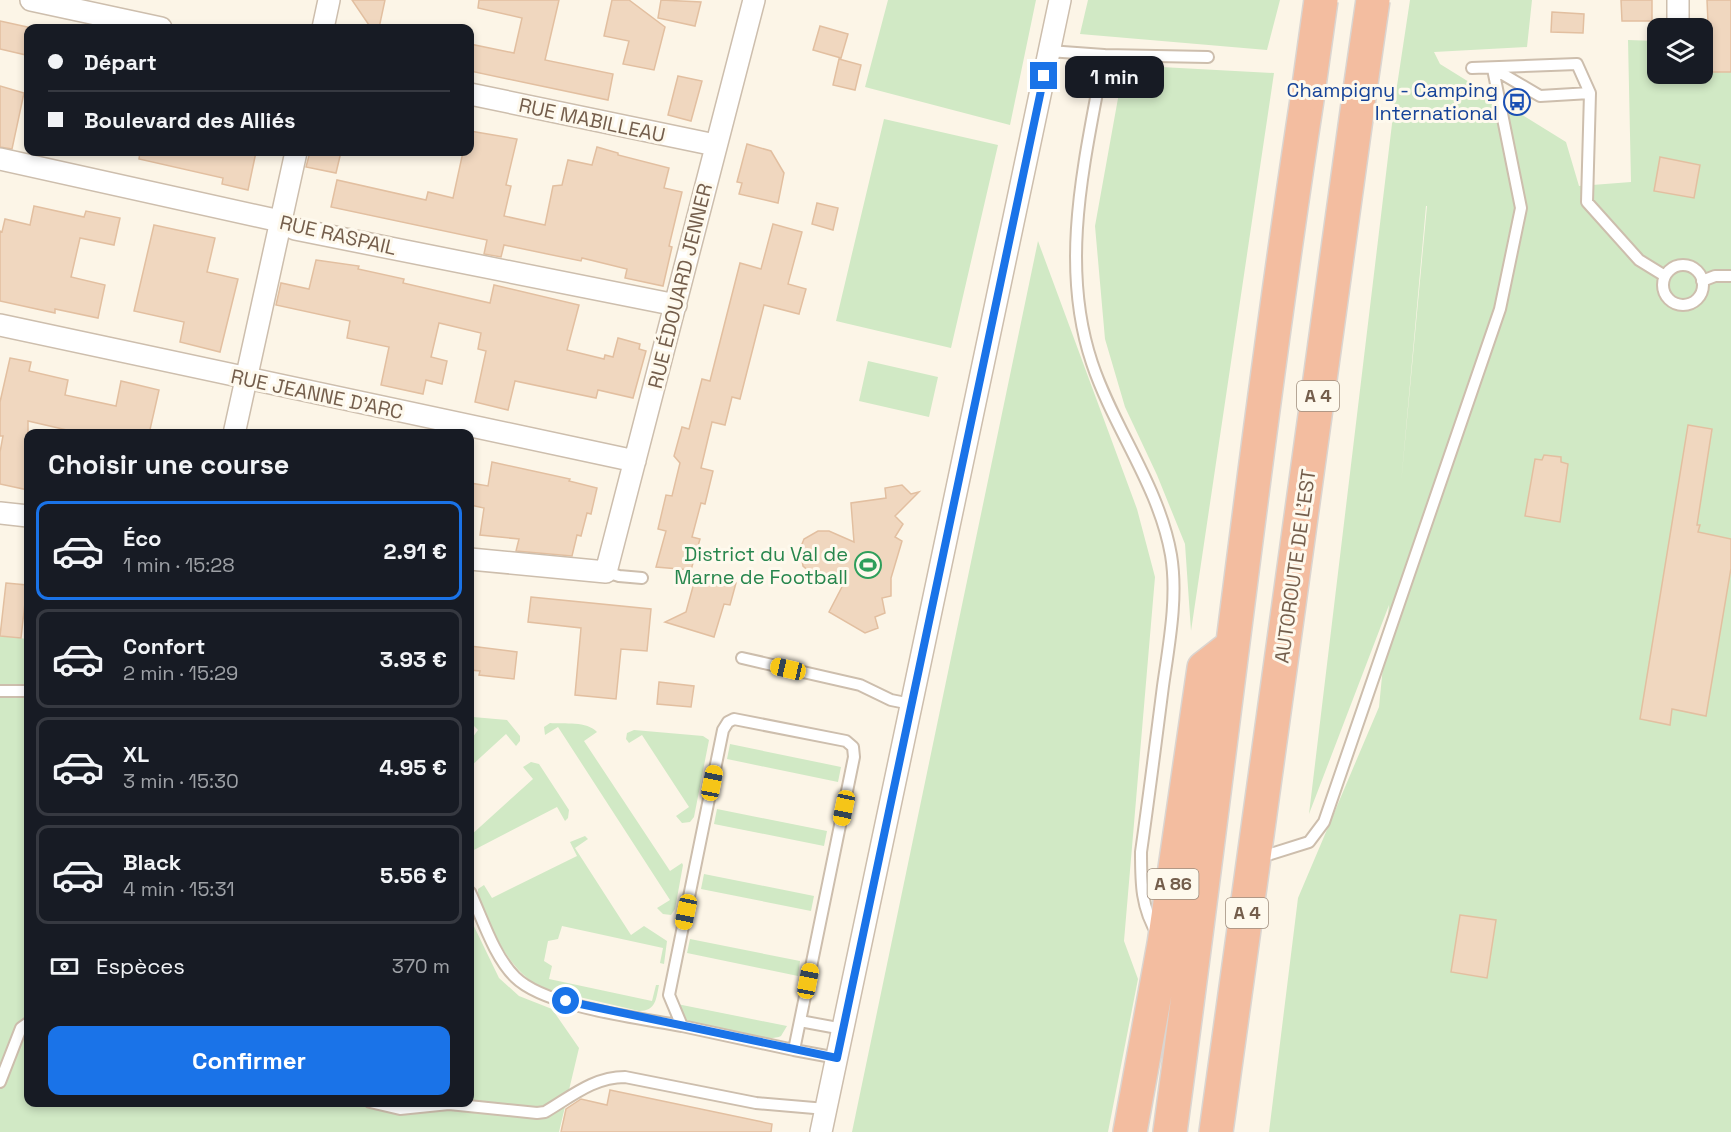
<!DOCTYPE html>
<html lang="fr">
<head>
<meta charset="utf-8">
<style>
  body { margin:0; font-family:"Space Grotesk",sans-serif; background:#20242c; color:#f1f3f6; height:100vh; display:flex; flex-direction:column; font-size:22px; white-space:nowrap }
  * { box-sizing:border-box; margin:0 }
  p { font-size:20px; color:#9ea1a6 }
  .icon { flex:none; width:33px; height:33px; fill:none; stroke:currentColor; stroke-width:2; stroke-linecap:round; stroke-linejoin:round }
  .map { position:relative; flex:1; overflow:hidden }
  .sheet { position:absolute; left:24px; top:429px; width:450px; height:678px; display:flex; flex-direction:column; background:#171b24; border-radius:12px; box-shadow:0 3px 9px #0003 }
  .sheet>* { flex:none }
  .guide { position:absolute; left:24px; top:24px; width:450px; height:132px; border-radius:12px; box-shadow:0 3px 9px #0003; display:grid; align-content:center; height:132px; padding:0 24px; background:#171b24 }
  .controls { position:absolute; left:1647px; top:18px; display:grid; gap:12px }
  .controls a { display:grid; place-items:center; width:66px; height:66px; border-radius:12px; background:#171b24; box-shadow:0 3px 9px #0003; font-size:30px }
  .end { position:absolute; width:27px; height:27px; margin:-14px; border:8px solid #1a73e8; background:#fff; box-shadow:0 0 0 3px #fff }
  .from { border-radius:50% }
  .bubble { position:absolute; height:42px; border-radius:12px; background:#171b24; box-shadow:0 3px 9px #0003; font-size:20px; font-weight:700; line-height:42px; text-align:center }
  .car { position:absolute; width:18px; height:36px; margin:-18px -9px; border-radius:8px; box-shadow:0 0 4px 2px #0007; background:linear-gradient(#f5c518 24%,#345 0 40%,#f5c518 0 76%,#345 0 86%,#f5c518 0) }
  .guide b { display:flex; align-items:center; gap:21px; height:57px; font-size:22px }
  .guide b+b { border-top:2px solid #363941 }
  .guide i { width:15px; height:15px; background:#f1f3f6 }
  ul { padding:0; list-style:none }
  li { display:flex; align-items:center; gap:18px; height:99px; margin:0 12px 9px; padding:0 12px; border:3px solid #363941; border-radius:12px }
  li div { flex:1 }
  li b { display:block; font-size:22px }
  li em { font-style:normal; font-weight:700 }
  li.current { border-color:#1a73e8 }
  li>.icon { width:54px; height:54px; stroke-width:1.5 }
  h2 { padding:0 24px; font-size:27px; line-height:72px }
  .pay { display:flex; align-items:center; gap:15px; height:66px; padding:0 24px; font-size:22px }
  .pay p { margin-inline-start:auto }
  .button { display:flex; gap:12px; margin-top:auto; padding:12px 24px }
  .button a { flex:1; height:69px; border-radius:12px; background:#1a73e8; color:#fff; font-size:24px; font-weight:700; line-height:69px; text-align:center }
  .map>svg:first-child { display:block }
  .green { fill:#d1e9c5; fill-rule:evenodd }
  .building { fill:#f0d7bf; stroke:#e2bfa0; stroke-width:1.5 }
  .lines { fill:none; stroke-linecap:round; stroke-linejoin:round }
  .service-casing { stroke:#cdbead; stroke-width:14 }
  .minor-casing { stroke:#cdbead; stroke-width:24 }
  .motorway-casing { stroke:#dbd5d0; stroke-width:36 }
  .service { stroke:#fff; stroke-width:10 }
  .minor { stroke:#fff; stroke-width:21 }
  .motorway { stroke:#f3bda0; stroke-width:33 }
  .motorway-bridge-casing { stroke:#dbd5d0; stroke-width:36; stroke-linecap:butt }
  .motorway-bridge { stroke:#f3bda0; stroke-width:33 }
  .route { stroke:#1a73e8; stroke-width:8 }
  .labels { text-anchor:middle; stroke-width:6; stroke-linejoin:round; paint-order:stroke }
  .shield { fill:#fef9ed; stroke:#9d8c7c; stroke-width:1.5 }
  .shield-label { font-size:18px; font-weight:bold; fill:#745e4c }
  .transit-label { font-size:20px; fill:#164399; stroke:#fef9ed; text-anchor:end }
  .street-label { font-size:20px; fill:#745e4c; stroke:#fef9ed }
  .leisure-label { font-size:20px; fill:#27864d; stroke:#fef9ed; text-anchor:end }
</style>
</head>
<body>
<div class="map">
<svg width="1731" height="1132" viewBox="0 0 1731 1132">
  <rect width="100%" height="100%" fill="#fcf5e7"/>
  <path class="green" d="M888,0h148l-26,125 -145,-38z
    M1088,0h192l-13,50 -187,-16z
    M1410,0h122l-5,47 -93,5 6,12 126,78 13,44 52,-4 -3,-142 29,1 1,33h44l1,-32 28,1v1089h-462l29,-234 81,-191 10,-102 -80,209 86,-715zM1427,206l-26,278 25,-278z
    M1124,65l150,8 -83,558 -6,-87 -28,-69 -32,-68 -20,-68 -10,-113z
    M884,119l114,26 -47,203 -115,-27z
    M1038,241l99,268 18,68 -31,364 14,38 -30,153h-256z
    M868,361l70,16 -9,40 -70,-16z
    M0,636l28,3v463h442v-184l29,60 20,18 33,13 27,39 -20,84h-559z
    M473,717l34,3 13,16v5l-4,5 -10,-12 -36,33v-26l8,-11 -8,-8v-4z
    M550,723c14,1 37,-2 47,9l-13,9 86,130 12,-8 1,2 -8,44 -4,6 -8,-1 -6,-6 13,-8 -112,-173 -13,8 -1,-8z
    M634,730l69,6 6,4 -15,77 -4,5 -8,1 -6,-7 13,-9 -47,-72 -13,8 -3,-4 1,-6z
    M730,744l111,23 -3,15 -111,-23z
    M531,762l8,2 30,46 -1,8 -3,3 -8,-14 -87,45v-16l63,-57 -10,-12z
    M717,809l110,22 -3,15 -110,-22z
    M585,836l3,3 -13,9 56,87 13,-9 23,15 -3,23 -4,-1 3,-15 -101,-22 -4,13 -10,2 -4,20 8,5 -3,13 103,22 4,-16h3c-3,14 -3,26 -20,26l-98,-23c-35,-21 -47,-55 -63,-92v-7l6,-4 8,13 85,-42 -7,-14z
    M704,874l110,22 -3,15 -110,-22z
    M690,939l110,22 -2,15 -111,-23z
    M677,1004l110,22 -6,10c-15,8 -78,-10 -96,-16z"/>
  <path class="building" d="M352,0h33l-6,28h-8z
    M479,0h80l-14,60 68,14 -5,26 -138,-29v-27l44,9 8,-35 -44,-10z
    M612,0h17l36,27 -11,43 -31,-6 6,-23 -25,-5z
    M661,0l40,2 -6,24 -37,-8z
    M1621,0h31v21h-30z
    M1707,0h24v72h-25v-26h3z
    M1552,12l32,2 -1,19 -32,-1z
    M0,21l32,7h-4l-2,27 -26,-6z
    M820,26l28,8 -7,24 -28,-8z
    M839,59l22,6 -6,25 -22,-5z
    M678,76l24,5 -11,40 -23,-6z
    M0,86l24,7 -12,56 -12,-2z
    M470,131l47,8 -11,46 5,1 -7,30 41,9 8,-39 9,-1 6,-25 24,5 5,-18 21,6v2l51,13 -5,20 18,4 -13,54 3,1 -9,39 -38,-8 2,-9 -45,-11 -1,3 -77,-16 -3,12 -17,-3 3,-14 -156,-33 6,-27 89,20 2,-8 25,6 10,-46h7z
    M747,144l24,7 13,22 -6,30 -39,-9 3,-11 -5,-1z
    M140,152h116l-8,38 -26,-6 1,-6 -84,-19z
    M310,152h31l-5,21 -30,-6z
    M1660,157l40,8 -6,33 -40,-7z
    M817,203l21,5 -5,22 -21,-6z
    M34,206l50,11 2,-6 34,7 -6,27 -34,-7 -9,39 34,8 -7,33 -43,-9v4l-55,-12v-70l2,1 3,-13 25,6z
    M773,224l29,8 -14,52 18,5 -7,25 -35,-9 -24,94 -8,-2 -7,28 -13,-3 -11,46 12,3 -8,33 -4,-1 -9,34 8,2 -9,31 -35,-3 10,-36 -8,-2 8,-34 6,1 8,-33 -6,-7 8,-29 7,2 13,-50 8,2 30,-118 21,6z
    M154,225l61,13 -8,34 31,7 -18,73 -40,-10 4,-20 -50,-11z
    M316,260l43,6 -1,3 46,10 -1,4 87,20 4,-18 85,20 -12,45 37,9 1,-4 8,2 5,-19 22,6 -1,5 7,2 -13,47 -35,-8 -2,8 -81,-17 -7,29 -33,-8 11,-51 -8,-2 3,-16 -42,-10 -8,34 16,4 -5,23 -16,-4 -3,14 -42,-9 8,-38 -42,-9 3,-17 -74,-16 5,-22 28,6z
    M10,358l21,4 -2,9 39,9 -3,15 51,11 5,-25 38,9 -10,44h-65l-56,-13v69l-28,-6v-32l3,-16h-3v-34z
    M1688,425l24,4 -15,96h3l-2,7 33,7v29l-25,148 -34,-7 -2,16 -30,-6z
    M1544,455l17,2v5l7,2 -8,58 -35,-6 10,-57 7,1z
    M492,462l78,17 -1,2 28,7 -6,26 -4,-1 -6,23 -4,-1 -5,21 -56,-5 3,-12 -39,-4 4,-27 -14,-3v-22l18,3z
    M902,485l9,9 8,-2 -24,24 8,8 -8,13 7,4 -11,37v18l-9,2 3,15 -10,4 3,11 -13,5 -36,-21 16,-31 -34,-8 -8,-7 -3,-17 4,-10 14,-8h11l25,11 -3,-39 35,-5 -1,-10z
    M697,572l39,11 -6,22 -6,-1 -10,33 -49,-15 21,-10z
    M6,583l21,2 -6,53 -21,-2z
    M531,597l120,12 -4,42 -26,-2 -5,50 -41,-4 6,-67 -53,-6z
    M470,646l47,6 -3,27 -35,-4 1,-4 -10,-1z
    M659,682l35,4 -3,21 -34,-3z
    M1460,915l36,5 -9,58 -36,-6z
    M610,1090l162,34 -1,8h-210l5,-23 15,-10 26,6z"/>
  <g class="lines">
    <defs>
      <path id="service" d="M1049,51l55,4 104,2
        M1104,55c-18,101 -46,207 -12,308 22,66 67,123 79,192 7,42 -2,89 -8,131 -7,55 -14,110 -22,166 0,31 0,56 17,83
        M1472,68l105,-4 13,29 -3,109 52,58 26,16
        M1494,69l46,27 50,-3
        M1663 285a20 20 0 1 1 40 0a20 20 0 1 1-40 0Z
        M1702,281l13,-5h16
        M606,572l13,4 23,2
        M742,658l118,27 31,15 20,4
        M0,691h28
        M734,719l112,22 7,6 1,10 -60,293 -112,-24 -13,-31 54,-265 5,-8z
        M1258,858l51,-16 15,-20 176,-513 21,-101 -28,-139
        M470,892c13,28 24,64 45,85 30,30 125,41 167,49
        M800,1021l43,8
        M794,1050l43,8
        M0,1082l21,-54 7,-5
        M370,1102l30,7 49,-5 88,9 8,-1c27,-16 49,-35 80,-35l131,26 70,6"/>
      <path id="minor" d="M31,0l130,28
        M1678,0v21
        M323,28l6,-28
        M470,94l245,51
        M0,159l280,62 15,8 381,76
        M0,325l635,136
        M234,434l62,-282
        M0,513l28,3
        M470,559l136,13 148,-572
        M821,1132l239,-1132"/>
      <path id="motorway" d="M1130,1132l34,-188 40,-276 27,-21
        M1170,1132c47,-346 85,-693 138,-1039
        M1216,1132l143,-1035"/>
    </defs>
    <use href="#service" class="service-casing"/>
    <use href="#minor" class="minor-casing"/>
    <use href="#motorway" class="motorway-casing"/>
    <use href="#service" class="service"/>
    <use href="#minor" class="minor"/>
    <use href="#motorway" class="motorway"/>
    <defs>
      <path id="motorway-bridge" d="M1308,93l13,-93
        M1359,97l14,-97"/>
    </defs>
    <use href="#motorway-bridge" class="motorway-bridge-casing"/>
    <use href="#motorway-bridge" class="motorway-bridge"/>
  </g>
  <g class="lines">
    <path class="route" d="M566,1001l271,57 207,-982"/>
  </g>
  <defs>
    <symbol id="bus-ring" viewBox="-11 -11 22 22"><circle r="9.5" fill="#fef9ed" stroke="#1a4fb4" stroke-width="1.5"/><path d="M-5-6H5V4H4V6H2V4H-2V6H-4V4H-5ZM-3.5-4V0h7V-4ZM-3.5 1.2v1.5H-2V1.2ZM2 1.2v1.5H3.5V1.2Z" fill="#1a4fb4"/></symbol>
    <symbol id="stadium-ring" viewBox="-11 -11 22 22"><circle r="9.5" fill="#fef9ed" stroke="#2e9e5b" stroke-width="1.5"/><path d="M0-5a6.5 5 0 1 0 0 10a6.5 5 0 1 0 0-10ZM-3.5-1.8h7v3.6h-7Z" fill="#2e9e5b"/></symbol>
  </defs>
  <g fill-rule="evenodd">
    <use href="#bus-ring" x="1502" y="87" width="30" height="30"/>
    <use href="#stadium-ring" x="853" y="550" width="30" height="30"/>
  </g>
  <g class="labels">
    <g class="shield">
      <rect x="1297" y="381" width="42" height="30" rx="4.5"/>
      <rect x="1147.5" y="869" width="51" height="30" rx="4.5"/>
      <rect x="1226" y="898" width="42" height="30" rx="4.5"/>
    </g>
    <g class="shield-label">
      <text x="1318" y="402">A 4</text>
      <text x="1173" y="890">A 86</text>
      <text x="1247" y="919">A 4</text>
    </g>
    <g class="transit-label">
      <text x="1498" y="97">Champigny - Camping<tspan x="1498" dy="23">International</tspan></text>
    </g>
    <g class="street-label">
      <text transform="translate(592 120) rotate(12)" y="7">RUE MABILLEAU</text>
      <text transform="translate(338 235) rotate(13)" y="7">RUE RASPAIL</text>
      <text transform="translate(680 286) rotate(-76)" y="7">RUE ÉDOUARD JENNER</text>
      <text transform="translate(317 394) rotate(12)" y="7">RUE JEANNE D'ARC</text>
      <text transform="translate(1295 566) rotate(-82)" y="7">AUTOROUTE DE L’EST</text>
    </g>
    <g class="leisure-label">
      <text x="848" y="561">District du Val de<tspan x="848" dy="23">Marne de Football</tspan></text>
    </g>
  </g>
</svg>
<div class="controls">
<a><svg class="icon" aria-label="layers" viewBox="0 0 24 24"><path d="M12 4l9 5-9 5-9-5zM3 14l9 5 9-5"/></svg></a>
</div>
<i class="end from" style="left:566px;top:1001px"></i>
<i class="end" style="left:1044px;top:76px"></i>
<div class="bubble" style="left:1065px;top:56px;width:99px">1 min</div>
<i class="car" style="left:788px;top:669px;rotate:283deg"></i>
<i class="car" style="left:712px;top:783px;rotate:11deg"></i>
<i class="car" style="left:844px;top:808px;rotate:192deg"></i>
<i class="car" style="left:686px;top:912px;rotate:192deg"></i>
<i class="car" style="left:808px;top:981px;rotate:11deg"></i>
<div class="guide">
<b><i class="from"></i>Départ</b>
<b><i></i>Boulevard des Alliés</b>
</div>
<section class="sheet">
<h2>Choisir une course</h2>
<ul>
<li class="current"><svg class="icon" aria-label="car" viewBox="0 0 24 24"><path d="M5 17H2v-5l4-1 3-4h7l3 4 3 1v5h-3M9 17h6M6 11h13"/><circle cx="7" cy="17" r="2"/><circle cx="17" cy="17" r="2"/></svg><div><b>Éco</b><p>1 min · 15:28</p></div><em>2.91 €</em></li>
<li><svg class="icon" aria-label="car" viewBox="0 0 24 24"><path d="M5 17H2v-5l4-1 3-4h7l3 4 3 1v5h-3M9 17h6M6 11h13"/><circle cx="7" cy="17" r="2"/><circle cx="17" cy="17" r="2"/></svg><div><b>Confort</b><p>2 min · 15:29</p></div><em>3.93 €</em></li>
<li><svg class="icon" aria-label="car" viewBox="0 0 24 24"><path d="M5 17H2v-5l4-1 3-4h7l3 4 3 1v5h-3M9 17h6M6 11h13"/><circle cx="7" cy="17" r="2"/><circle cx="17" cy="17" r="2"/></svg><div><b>XL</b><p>3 min · 15:30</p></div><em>4.95 €</em></li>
<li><svg class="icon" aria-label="car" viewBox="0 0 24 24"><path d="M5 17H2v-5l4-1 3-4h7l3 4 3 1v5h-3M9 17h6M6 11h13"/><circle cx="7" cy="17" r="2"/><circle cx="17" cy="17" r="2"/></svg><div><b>Black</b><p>4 min · 15:31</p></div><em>5.56 €</em></li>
</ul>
<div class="pay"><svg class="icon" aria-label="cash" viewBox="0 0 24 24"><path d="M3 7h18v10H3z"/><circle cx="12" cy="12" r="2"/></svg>Espèces<p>370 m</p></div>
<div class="button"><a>Confirmer</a></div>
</section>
</div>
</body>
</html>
